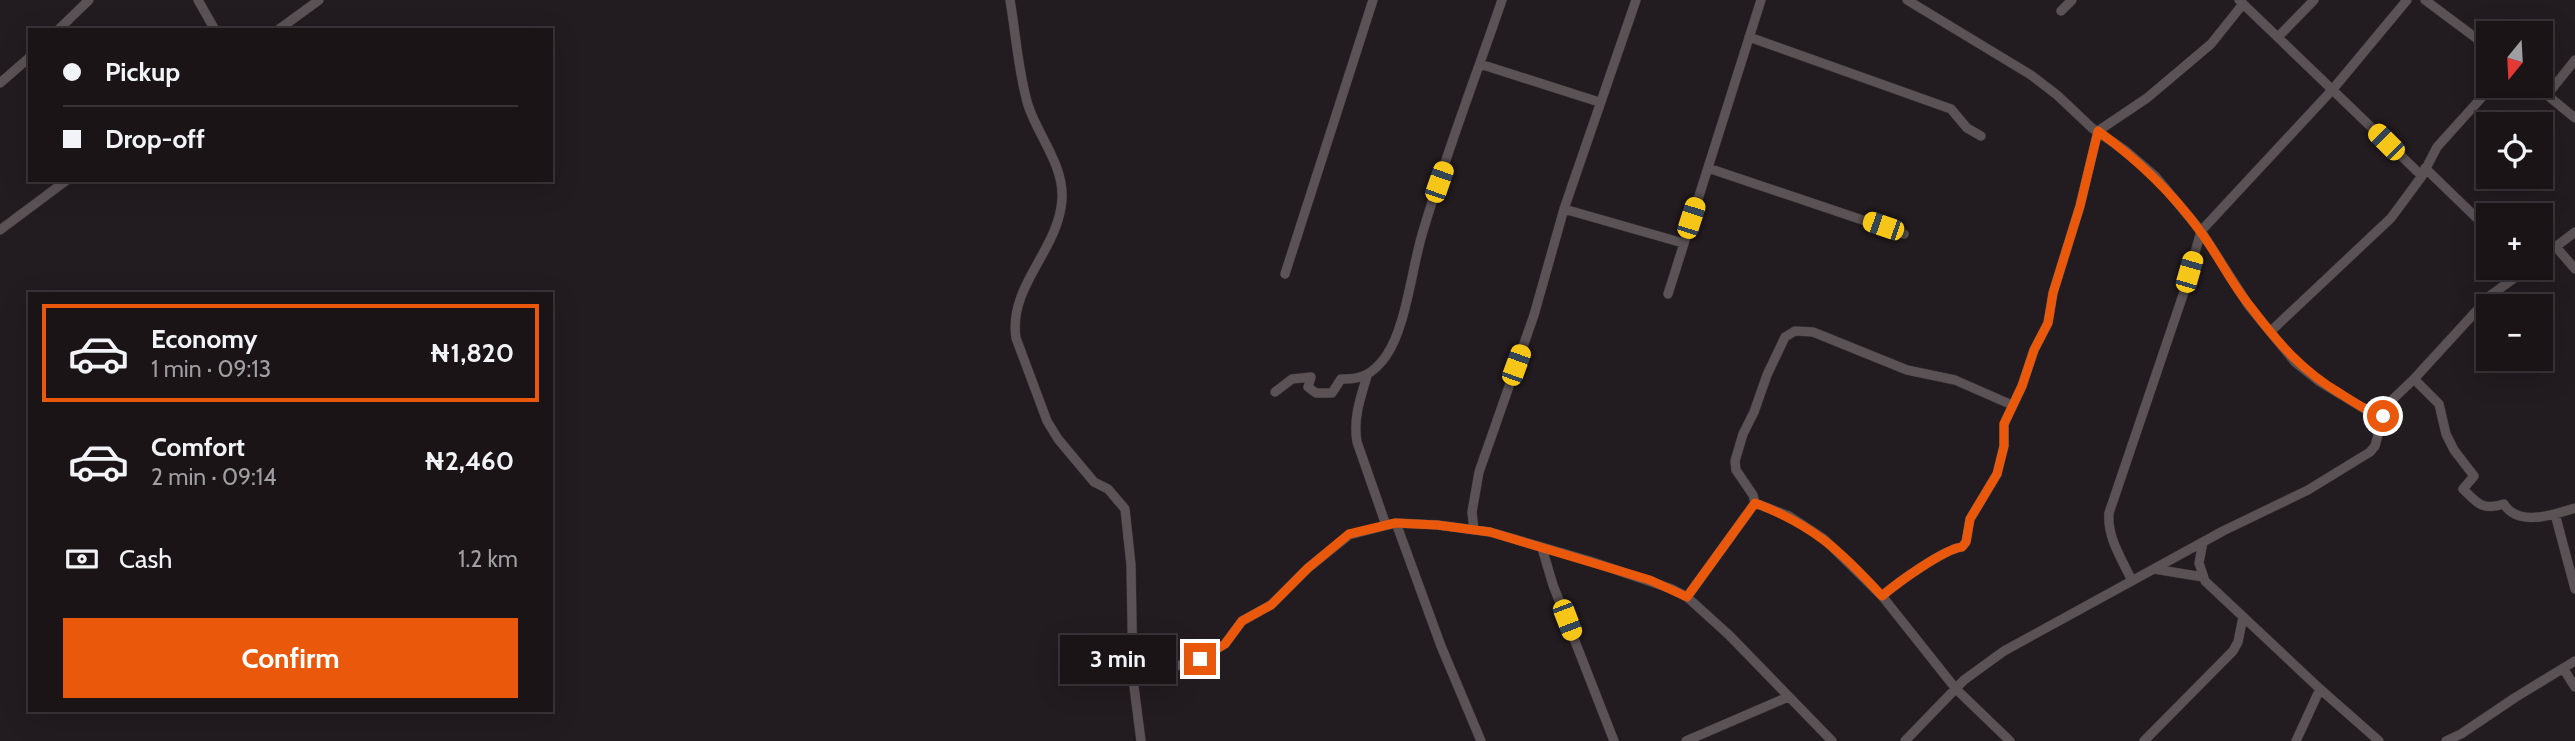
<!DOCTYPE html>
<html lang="en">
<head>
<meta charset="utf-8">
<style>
  body { margin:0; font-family:Cabin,sans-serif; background:#231d20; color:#f1f3f6; height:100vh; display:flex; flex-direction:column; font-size:26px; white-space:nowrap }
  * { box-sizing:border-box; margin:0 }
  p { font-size:23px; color:#9f9ea1 }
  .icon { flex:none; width:38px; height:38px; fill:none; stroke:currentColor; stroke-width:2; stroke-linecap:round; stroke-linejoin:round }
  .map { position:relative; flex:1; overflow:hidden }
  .panel { position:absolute; left:28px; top:292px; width:525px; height:420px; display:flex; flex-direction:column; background:#1a1417; border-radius:0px; box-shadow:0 7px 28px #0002,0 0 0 2px #383336 }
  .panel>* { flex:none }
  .guide { position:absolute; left:28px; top:28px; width:525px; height:154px; border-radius:0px; box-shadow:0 7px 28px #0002,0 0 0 2px #383336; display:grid; align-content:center; height:154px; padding:0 35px; background:#1a1417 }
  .needle { width:46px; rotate:198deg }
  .buttons { position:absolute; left:2476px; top:21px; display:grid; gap:14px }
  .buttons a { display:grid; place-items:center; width:77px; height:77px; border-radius:0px; background:#1a1417; box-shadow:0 7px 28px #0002,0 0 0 2px #383336; font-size:35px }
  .end { position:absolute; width:32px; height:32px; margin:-16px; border:9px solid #ea580c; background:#fff; box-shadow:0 0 0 4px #fff }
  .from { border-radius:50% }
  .bubble { position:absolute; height:49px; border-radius:0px; background:#1a1417; box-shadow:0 7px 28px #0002,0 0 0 2px #383336; font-size:23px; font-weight:700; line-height:49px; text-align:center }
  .car { position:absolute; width:21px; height:42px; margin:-21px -10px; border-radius:9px; box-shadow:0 0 5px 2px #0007; background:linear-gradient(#f5c518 24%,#345 0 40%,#f5c518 0 76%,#345 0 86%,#f5c518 0) }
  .guide b { display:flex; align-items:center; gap:24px; height:66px; font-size:26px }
  .guide b+b { border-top:2px solid #383336 }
  .guide i { width:18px; height:18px; background:#f1f3f6 }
  ul { padding:12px 0 0; list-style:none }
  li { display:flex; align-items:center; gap:21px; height:98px; margin:0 14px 10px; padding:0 21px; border:4px solid transparent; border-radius:0px }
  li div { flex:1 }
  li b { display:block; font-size:26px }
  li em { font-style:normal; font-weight:700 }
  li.on { border-color:#ea580c }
  li>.icon { width:63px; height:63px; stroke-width:1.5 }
  .pay { display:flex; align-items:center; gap:18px; height:77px; padding:0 35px; font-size:26px }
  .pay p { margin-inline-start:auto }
  .button { display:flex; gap:14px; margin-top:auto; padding:14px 35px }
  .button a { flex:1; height:80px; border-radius:0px; background:#ea580c; color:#fff; font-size:28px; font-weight:700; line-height:80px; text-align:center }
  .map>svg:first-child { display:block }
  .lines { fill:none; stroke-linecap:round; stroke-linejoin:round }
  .minor-casing { stroke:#3b3638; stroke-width:10 }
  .minor { stroke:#5b5256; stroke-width:9 }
  .route { stroke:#ea580c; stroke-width:9 }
</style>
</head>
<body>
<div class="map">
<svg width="2575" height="741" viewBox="0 0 2575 741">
  <rect width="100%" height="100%" fill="#221b1f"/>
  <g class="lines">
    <defs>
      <path id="minor" d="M198,0l17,30
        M1010,0c6,35 8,71 18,105 10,31 36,60 34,94 -3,51 -54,87 -46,139l31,83 11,18 36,43 14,7 17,20 6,56 2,114 8,62
        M1907,0l124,75 26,20 35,33 34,23 29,25 46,55 48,75 46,56 25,20 43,26 20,8
        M2239,0l183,176
        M2425,0l63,47
        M2061,11l11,-11
        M58,30l31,-30
        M278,30l41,-30
        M2279,36l35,-36
        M1749,37l202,72 16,19 14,8
        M1480,64l119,38
        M0,83l30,-26
        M2536,86l39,32
        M2547,95l28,-35
        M1708,168l196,66
        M2425,168l63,61
        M1564,209l119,34
        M0,230l67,-50
        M2556,247l19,22
        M2541,258l34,-26
        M1285,274l88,-274
        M1668,294l93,-294
        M2271,331l120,-113 31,-42 15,-29 55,-61
        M1367,376c-7,23 -14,43 -10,66l29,83
        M2414,379l25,25 7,30 8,16 20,26 -11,13c14,14 19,22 41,15 14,23 49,11 71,4
        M1275,392l17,-13 19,-2 -3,10 8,6h16l9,-14c21,1 33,-6 45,-23 21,-30 26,-92 38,-128 23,-77 52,-152 78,-228
        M2555,514l20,75
        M1396,523l45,123 40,95
        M1474,530l-2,-18 7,-40 55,-157 30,-106 72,-209
        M2203,542l-4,21 6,18 115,108 59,52
        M1542,548l11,37 61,156
        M2154,569l49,8
        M2132,581c-10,-22 -25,-43 -23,-68l75,-221 17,-61 132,-142 74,-89
        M1882,596c15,-13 62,-47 80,-49l4,-5 4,-23 27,-45 7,-28v-22l18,-38 12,-36 14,-27 5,-30 27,-87 18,-75 49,-33 64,-54 32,-40
        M1687,597l68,-94
        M2563,668l12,19
        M1133,679l67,-20 25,-15 17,-23 29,-16 37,-37 41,-33 47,-12 42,2 52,7 100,29 82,28 15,8 42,38 103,106
        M1686,741l102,-44
        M1905,741l59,-61 40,-29 219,-120 85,-41 62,-38 5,-6 8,-30 9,-16 22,-21 77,-84 37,-27
        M2010,741l-54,-52 -74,-93 -58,-57 -35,-23 -34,-13 -2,-8 -17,-25 -1,-9 8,-27 11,-22 13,-37 18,-38 10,-6 18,1 94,38 48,10 57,25
        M2144,741l89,-90 5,-9 5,-25
        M2296,741l24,-52
        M2446,741l15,-7 55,-37 59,-36"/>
    </defs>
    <use href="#minor" class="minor-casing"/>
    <use href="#minor" class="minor"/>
  </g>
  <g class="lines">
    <path class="route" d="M1200,659l25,-15 17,-23 29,-16 37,-37 41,-34 46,-11 42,2 53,7 160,48 37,17 68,-94c58,22 86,48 127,93 15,-13 62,-47 80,-49l4,-5 4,-23 27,-45 7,-28v-22l18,-38 12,-36 14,-27 5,-30 27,-87 18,-75c40,29 73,60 102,100 18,24 31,52 50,75 27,36 52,65 91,88 14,9 26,17 42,22"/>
  </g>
</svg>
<div class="buttons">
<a><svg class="needle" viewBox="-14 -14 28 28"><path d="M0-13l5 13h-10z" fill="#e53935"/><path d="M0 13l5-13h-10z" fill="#9f9ea1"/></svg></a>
<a><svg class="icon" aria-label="locate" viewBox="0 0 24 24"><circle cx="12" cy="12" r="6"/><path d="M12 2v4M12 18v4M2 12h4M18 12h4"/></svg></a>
<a>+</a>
<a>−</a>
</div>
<i class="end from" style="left:2383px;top:416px"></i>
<i class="end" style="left:1200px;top:659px"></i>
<div class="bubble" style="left:1060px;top:635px;width:116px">3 min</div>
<i class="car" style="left:2386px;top:142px;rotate:315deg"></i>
<i class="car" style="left:1439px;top:182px;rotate:19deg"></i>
<i class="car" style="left:1691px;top:218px;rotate:18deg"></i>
<i class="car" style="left:1883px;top:226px;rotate:289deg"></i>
<i class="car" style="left:2189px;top:272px;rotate:16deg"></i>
<i class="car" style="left:1516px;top:365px;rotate:20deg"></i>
<i class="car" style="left:1567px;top:620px;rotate:159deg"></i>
<div class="guide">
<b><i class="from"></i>Pickup</b>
<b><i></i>Drop-off</b>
</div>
<section class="panel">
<ul>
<li class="on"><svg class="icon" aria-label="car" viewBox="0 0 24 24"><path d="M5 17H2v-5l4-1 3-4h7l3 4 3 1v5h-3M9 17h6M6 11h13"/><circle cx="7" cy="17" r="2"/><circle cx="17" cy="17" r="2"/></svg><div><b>Economy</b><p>1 min · 09:13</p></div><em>₦1,820</em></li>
<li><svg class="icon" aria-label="car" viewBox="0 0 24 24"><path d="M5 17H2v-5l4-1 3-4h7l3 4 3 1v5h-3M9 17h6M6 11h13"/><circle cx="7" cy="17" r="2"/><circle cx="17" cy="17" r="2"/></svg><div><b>Comfort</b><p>2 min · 09:14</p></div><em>₦2,460</em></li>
</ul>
<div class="pay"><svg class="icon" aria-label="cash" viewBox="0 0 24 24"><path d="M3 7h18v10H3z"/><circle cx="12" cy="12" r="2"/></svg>Cash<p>1.2 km</p></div>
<div class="button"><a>Confirm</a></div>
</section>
</div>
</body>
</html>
